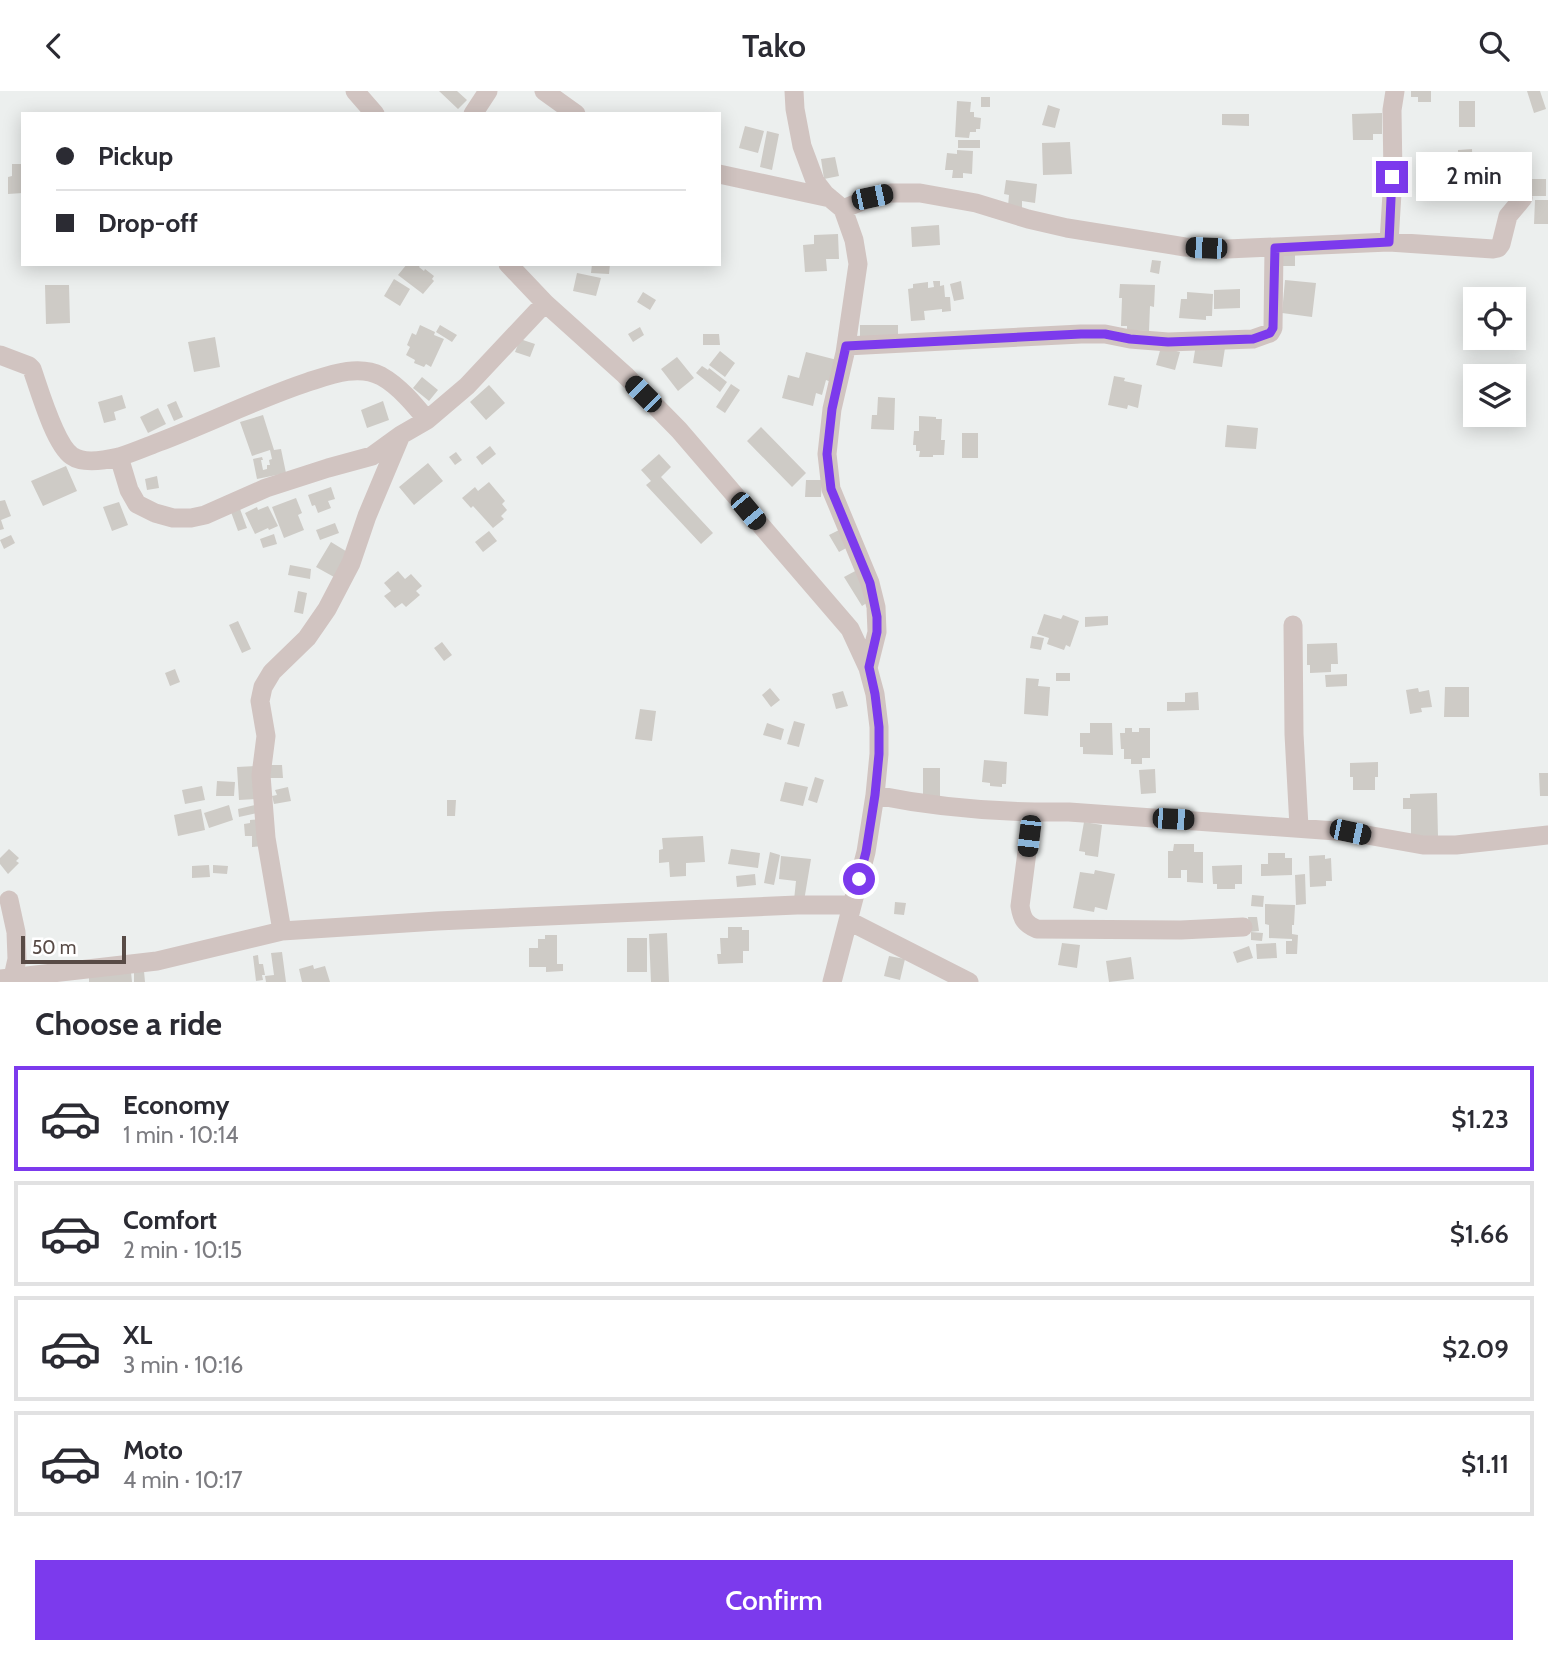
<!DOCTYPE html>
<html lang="en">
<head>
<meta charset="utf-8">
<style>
  body { margin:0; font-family:Cabin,sans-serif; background:#f7f7f7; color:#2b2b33; height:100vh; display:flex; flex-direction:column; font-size:26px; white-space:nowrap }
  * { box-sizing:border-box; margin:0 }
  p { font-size:23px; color:#7c7c81 }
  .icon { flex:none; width:38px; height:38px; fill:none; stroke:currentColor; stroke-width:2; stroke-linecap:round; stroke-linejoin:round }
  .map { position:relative; height:891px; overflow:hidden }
  .sheet { display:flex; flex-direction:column; background:#fff; flex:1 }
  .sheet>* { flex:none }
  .guide { position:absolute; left:21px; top:21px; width:700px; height:154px; border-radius:0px; box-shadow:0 4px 18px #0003; display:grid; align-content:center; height:154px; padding:0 35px; background:#fff }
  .tools { position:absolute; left:1463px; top:196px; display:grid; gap:14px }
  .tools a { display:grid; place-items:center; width:63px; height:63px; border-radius:0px; background:#fff; box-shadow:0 4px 18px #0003; font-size:35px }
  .scale { position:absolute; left:21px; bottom:18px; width:105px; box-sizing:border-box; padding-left:7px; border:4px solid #584b46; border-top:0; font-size:19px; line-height:24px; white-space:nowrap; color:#584b46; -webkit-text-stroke:5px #fff; paint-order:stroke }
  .end { position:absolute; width:32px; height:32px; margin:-16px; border:9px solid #7c3aed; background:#fff; box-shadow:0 0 0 4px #fff }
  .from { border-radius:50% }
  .bubble { position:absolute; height:49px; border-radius:0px; background:#fff; box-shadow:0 4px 18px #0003; font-size:23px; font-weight:600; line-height:49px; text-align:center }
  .car { position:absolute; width:21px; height:42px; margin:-21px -10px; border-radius:9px; box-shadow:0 0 5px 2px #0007; background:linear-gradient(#222 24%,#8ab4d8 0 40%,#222 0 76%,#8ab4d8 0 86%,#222 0) }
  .guide b { display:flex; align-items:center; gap:24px; height:66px; font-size:26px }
  .guide b+b { border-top:2px solid #e1e1e2 }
  .guide i { width:18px; height:18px; background:#2b2b33 }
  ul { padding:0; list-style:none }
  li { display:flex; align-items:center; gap:21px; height:105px; margin:0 14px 10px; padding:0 21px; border:4px solid #e1e1e2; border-radius:0px }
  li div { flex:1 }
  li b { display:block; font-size:26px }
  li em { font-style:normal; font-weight:600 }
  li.on { border-color:#7c3aed }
  li>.icon { width:63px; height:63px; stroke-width:1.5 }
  h2 { padding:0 35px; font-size:32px; line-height:84px }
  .cta { display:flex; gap:14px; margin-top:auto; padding:14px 35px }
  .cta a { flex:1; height:80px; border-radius:0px; background:#7c3aed; color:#fff; font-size:28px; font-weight:600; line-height:80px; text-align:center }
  header { display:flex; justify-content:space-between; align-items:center; height:91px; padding:0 35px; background:#fff; font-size:32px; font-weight:600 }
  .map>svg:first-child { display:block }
  .building { fill:#cecbc6 }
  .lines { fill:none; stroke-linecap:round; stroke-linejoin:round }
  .minor { stroke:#d1c4c1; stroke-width:19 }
  .route { stroke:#7c3aed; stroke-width:9 }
</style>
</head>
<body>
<header><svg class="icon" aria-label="back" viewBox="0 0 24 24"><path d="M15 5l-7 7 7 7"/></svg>Tako<svg class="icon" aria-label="search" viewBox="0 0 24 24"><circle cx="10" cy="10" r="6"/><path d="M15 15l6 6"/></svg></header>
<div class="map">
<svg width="1548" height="891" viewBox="0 0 1548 891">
  <rect width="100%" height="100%" fill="#ecefee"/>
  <path class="building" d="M439,0h18l10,9 -9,9z
    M1411,0h20v11h-13v-5h-7z
    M1527,0h13l6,18 -12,4z
    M981,6h9v10h-9z
    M957,10l14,1 -1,10h4v5l7,1 -1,11h-4v3h-6l-1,6 -14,-1z
    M1459,10h16v26h-16z
    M1048,14l12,4 -5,19 -13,-3z
    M1382,22v21h-9v6h-20l-1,-26z
    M1222,23h27v12l-27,-1z
    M745,35l19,5 -6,22 -19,-5z
    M767,40l12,3 -7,36 -12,-3z
    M958,49h22v8h-22z
    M1070,51l2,32 -29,1 -1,-32z
    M1472,58l1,29h-14l-1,-7h-4l-1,-16h5v-5z
    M957,59l16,1 -1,23 -9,-1v5h-11l1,-8h-8l2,-17 10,1z
    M835,66l4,19 -15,3 -3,-20z
    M12,73h11v29l-15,1v-17l4,-1z
    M1532,88h14v17h-14z
    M1006,89l31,4 -2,19 -13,-2v7l-14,-2 1,-11 -5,-1z
    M1535,109h13v24h-14z
    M939,134l1,20 -28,2 -1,-20z
    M838,143l1,25h-13l1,12 -22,1 -2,-27 11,-1v-9z
    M1282,163h13v12h-13z
    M1152,169l9,1 -2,13 -9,-2z
    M407,173h14l-2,3 5,4 1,-2 9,7 -2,3 2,2 -11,13 -25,-19z
    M592,173h18l-1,10 -18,-1z
    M577,182l24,5 -5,18 -23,-5z
    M394,188l16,10 -10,17 -16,-10z
    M1285,189l31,3 -4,34 -30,-4z
    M933,190h7v5l4,-1 1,12h5l1,14 -9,1v-3l-18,2 1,9 -14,1 -3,-32 5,-1v-4l15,-2v6l6,-1z
    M961,190l3,18 -10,2 -4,-17z
    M1120,193l35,1 -1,22 -4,-1 -1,25 -22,-1v-4h-6l1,-28h-3z
    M45,194h24l1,38 -24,1z
    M1240,198v19l-26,1v-19z
    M643,201l13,8 -6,10 -13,-8z
    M1187,201l26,2 -1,22h-6v4l-27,-2 2,-19h6z
    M420,234l15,7 -1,3 10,4 -13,28 -5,-3 -2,3 -10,-4 1,-3 -9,-5 4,-8 -3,-2 5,-12 4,2z
    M440,234l17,10 -5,7 -16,-10z
    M860,234h38v17h-38z
    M640,236l4,8 -11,7 -5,-8z
    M703,243h16l1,11h-17z
    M215,246l5,30 -26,5 -6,-30z
    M520,248l15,5 -5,13 -15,-5z
    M1196,253l29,4 -3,19 -29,-4z
    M1161,256l19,5 -5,18 -19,-5z
    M720,260l15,12 -10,14 -16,-12z
    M806,261l31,8 -6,22 -5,-2 -4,15 -6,-2 -3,13 -31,-8 6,-23 11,3z
    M677,266l17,21 -16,13 -17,-22z
    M702,275l6,4 1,-2 18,14 -7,10 -24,-19z
    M1114,285l11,2 -1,3 18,4 -4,23 -10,-3 -1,4 -19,-4z
    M422,286l16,13 -9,11 -16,-13z
    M731,293l9,6 -15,23 -9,-6z
    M489,294l16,18 -19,17 -16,-18z
    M122,304l4,13 -12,4 2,8 -12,3 -6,-21z
    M878,306l17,1 -1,32 -23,-1 1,-14h5z
    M176,310l7,16 -9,4 -7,-16z
    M383,310l6,19 -22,8 -6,-18z
    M158,317l8,16 -18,9 -8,-16z
    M263,324l11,35 7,-1 5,24 -29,6 -4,-20 9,-2 1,3h-2l2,10 4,-1v-4h3l-1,-5 3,-1 -2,-9 -18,6 -12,-34z
    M919,325l17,1v2h6l-1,21h4l-1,15h-11v2h-14l1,-6h-4v-6h-3l1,-14h5z
    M1227,334l31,3 -2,21 -31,-2z
    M761,336l45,46 -14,14 -45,-46z
    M962,342h16v25h-16z
    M490,355l6,8 -14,11 -6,-8z
    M456,361l6,8 -7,5 -6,-8z
    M659,363l12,13 -10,10 52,56 -12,11 -55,-59 5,-4 -10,-11z
    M428,372l15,18 -29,24 -15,-18z
    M66,375l11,25 -34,15 -12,-25z
    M157,385l2,12 -12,2 -2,-11z
    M806,389h16l-1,17h-16z
    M489,391l16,19 -3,3 5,6 -6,6 3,3 -11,9 -20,-22 -2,2 -9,-10 13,-11 3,4z
    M331,396l4,12 -7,2 3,7 -13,5 -3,-8 -3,1 -4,-11z
    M296,407l6,15 -4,2 6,15 -20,8 -12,-31z
    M5,409l6,16 -10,4 3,9 -4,1v-29z
    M119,411l9,23 -16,6 -9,-24z
    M268,415l10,20 -9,4 -1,-2 -13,6 -10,-21 12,-6 1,3z
    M240,418l7,19 -9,3 -7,-19z
    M335,432l4,10 -19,7 -4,-10z
    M841,438l9,17 -11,6 -10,-17z
    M489,440l8,10 -14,11 -8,-10z
    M274,443l3,10 -14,4 -3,-9z
    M11,444l4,8 -11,6 -4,-9z
    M331,451l18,11 -15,24 -18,-10z
    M290,474l21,4 -1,10 -22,-4z
    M859,478l17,28 -14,9 -18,-29z
    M398,480l7,8 6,-5 11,12 -6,5 4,4 -14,12 -4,-4 -7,5 -11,-12 7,-5 -7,-8z
    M298,500l9,2 -4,21 -9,-2z
    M1044,523l17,5 2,-4 16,6 -9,26 -4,-2 -2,5 -17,-6 2,-6 -12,-4z
    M1108,525v9l-23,2v-10z
    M238,530l13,28 -9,4 -13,-28z
    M1032,545l12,2 -3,12 -11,-2z
    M442,551l10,13 -8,6 -10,-13z
    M1337,552l1,21h-7v8l-21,1v-8h-3v-21z
    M175,578l5,13 -10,4 -5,-13z
    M1056,582h14v8h-14z
    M1347,583v12l-21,1 -1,-12z
    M1026,587l13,1 -1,7 12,1 -2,29 -24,-2z
    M1445,596h24v30h-25z
    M770,597l10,12 -9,7 -9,-12z
    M1418,597l1,4 10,-2 3,17 -11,1 1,4 -12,2 -4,-24z
    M843,600l5,15 -12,3 -4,-15z
    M1198,601l1,18 -32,1v-9h18v-9z
    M640,618l16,2 -4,30 -17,-2z
    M794,630l11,3 -6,23 -12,-3z
    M767,632l17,6 -3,11 -18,-5z
    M1090,632h22l1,32 -30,-1v-7h-3v-14h10z
    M1125,637h7v4h7v-4h11v30h-8v6h-11v-5h-7v-10h-3l-1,-16h5z
    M984,669l23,2 -1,22h-4v3l-12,-1v-3l-8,-1z
    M1378,671v15h-3v13h-22v-13h-3v-14z
    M269,674h13l1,13h-18z
    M256,675l2,33 -19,1 -2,-33z
    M923,677h17v28h-17z
    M1155,678l1,24 -15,1 -2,-24z
    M1539,682h9v23h-8z
    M815,686l9,3 -7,23 -9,-3z
    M217,690l18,1 -1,14h-18z
    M785,691l23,5 -5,19 -23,-5z
    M202,695l3,14 -20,4 -3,-14z
    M288,696l3,14 -17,3 -2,-8 5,-1 -2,-5z
    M1437,702l1,44h-27v-28h-8v-11h7v-4z
    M447,709h9l-1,16h-8z
    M259,713l2,8 -22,5 -1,-8z
    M229,714l4,15 -24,8 -5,-15z
    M201,718l4,21 -27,6 -4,-21z
    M264,728l2,27 -14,1v-11h-7l-1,-12 6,-1v-3z
    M1084,731l18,3 -4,32 -13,-2v-3l-6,-1z
    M703,745l2,26 -19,1v13l-16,1 -1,-15 -10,1v-13l4,-1 -1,-11z
    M1174,753h20v8h9v31l-16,-1v-12h-6v8h-13v-27h5z
    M9,758l10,9 -3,3 3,2 -11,11 -8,-10v-6z
    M731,758l29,4 -2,15 -30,-4z
    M770,761l10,3 -6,30 -10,-2z
    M1268,762h17v5h7v17l-31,1v-12h7z
    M1325,764v4l6,-1 1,23h-6v5l-16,1 -1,-31z
    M781,765l30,3 -7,42 -10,-1 2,-19 -17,-2z
    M209,774l1,12 -18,1v-12z
    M213,774l15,1 -1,8 -14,-1z
    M1242,774v19h-7v5h-18v-5h-4l-1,-18z
    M1095,779l20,4 -8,36 -12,-3 -1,5 -21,-4 7,-36 14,2z
    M755,783l1,11 -19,2 -1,-11z
    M1305,783l1,30 -10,1 -1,-30z
    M1252,804l12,1 -1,11 -12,-1z
    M895,811l11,1 -2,12 -10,-1z
    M1265,813l30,1 -1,20h-2v9l6,1 -1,19h-11v-13h6v-2l-23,-1v-13l-4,-1z
    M1248,826h9l2,14 -10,1z
    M728,836h14v3h7v21h-6v12l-25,1 -1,-10h4l-1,-16h8z
    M1251,841l12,1 -1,8 -11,-1z
    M667,842l2,49h-18l-2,-48z
    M545,844h12v29h6v7l-17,1v-5h-17v-19h9v-9h7z
    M627,847h20v34h-20z
    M1062,852l18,2 -3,23 -19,-3z
    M1276,852l1,15 -20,1 -1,-15z
    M1249,855l4,12 -16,5 -4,-11z
    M282,861l4,30h-20l-1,-6 9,-1 -3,-22z
    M258,864l1,9h4l2,11h-3l1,5 -7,1 -3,-25z
    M889,865l16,3 -5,21 -16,-4z
    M1131,866l3,22 -25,3 -3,-21z
    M313,874l1,4 11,-3 5,16h-28l-3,-13z
    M144,880l1,11h-11v-10z
    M131,881l1,10h-43v-7z"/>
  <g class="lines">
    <path class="minor" d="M355,0l20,23
      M544,0l32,23
      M794,0l1,18 7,37 13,35 10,13 18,15 11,31 4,24 -13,89 -13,56 -5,45 4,35 39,94 6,24 1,25 -9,36
      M473,23l15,-23
      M719,83l111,24
      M843,118l29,-12 19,-4h29l56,10 52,16 39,9 118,19 42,2 162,-7 104,7 5,-1 3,-4 7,-28 15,-18
      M1389,151l4,-65 -1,-67 3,-19
      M508,173l37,39 80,72 54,55 171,199 18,39 7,26 4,33v27l-4,41 -9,57 -34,130
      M846,255l235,-12h24l25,5 38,3 85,-3 17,-6 3,-5 1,-80
      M0,264l29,11 3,3c7,20 23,76 40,87 11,8 34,4 47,1 13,-4 27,-10 40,-15 50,-19 98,-43 149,-60 22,-7 50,-18 73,-6 18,10 33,28 46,44
      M119,366l10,33 8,14 18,9 18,5h18l14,-3 61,-27 62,-20 44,-12 29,-21 26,-15 40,-34 78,-83
      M1293,534l1,109 5,93
      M875,704c64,13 129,18 194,17l281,20 73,13h33l92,-10
      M1032,722l-12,93c2,13 5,18 17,23l144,1 62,-3
      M9,809l7,32 1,27 -4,18
      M849,830l120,61
      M282,840l-16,-93 -5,-63 5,-39 -6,-35 3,-14 9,-15 35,-34 20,-29 24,-46 16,-47 34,-81
      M0,888l157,-18 125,-30 155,-10 360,-16h55"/>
  </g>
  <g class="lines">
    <path class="route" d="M859,788l7,-27 9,-57 4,-41v-27l-4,-33 -6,-27 8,-35v-15l-7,-34 -39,-94 -4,-35 5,-45 14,-63 235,-12h24l25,5 38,3 85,-3 17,-6 3,-5 2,-80 114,-6 3,-65"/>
  </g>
</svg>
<div class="tools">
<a><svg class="icon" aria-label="locate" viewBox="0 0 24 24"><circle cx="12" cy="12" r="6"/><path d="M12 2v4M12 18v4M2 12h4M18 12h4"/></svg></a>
<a><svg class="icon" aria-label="layers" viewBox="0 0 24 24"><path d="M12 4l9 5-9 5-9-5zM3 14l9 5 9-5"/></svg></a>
</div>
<div class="scale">50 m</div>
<i class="end from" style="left:859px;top:788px"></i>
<i class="end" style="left:1392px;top:86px"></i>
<div class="bubble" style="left:1416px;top:61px;width:116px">2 min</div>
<i class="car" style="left:872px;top:106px;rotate:78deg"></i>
<i class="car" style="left:1206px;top:157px;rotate:272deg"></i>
<i class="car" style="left:643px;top:303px;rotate:315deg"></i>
<i class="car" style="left:748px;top:420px;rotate:140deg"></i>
<i class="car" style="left:1173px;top:728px;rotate:93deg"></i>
<i class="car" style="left:1350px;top:741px;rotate:102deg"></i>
<i class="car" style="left:1029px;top:745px;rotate:187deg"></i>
<div class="guide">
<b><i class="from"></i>Pickup</b>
<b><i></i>Drop-off</b>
</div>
</div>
<section class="sheet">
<h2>Choose a ride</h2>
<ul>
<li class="on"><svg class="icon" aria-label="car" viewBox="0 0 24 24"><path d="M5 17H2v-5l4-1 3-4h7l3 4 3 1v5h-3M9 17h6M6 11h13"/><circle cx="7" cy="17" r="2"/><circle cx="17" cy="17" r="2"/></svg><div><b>Economy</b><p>1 min · 10:14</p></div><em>$1.23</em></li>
<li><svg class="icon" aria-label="car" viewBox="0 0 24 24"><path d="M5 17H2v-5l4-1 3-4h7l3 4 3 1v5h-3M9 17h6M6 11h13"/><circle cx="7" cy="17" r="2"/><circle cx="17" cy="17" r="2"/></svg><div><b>Comfort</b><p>2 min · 10:15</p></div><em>$1.66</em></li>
<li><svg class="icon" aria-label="car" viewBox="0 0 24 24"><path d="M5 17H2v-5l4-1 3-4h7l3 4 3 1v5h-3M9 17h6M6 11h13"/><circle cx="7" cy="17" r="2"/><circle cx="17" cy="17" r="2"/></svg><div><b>XL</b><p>3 min · 10:16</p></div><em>$2.09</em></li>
<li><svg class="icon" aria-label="car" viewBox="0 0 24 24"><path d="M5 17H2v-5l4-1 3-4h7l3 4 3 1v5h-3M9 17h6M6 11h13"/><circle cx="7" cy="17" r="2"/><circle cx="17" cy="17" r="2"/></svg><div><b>Moto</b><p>4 min · 10:17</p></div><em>$1.11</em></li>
</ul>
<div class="cta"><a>Confirm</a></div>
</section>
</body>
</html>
